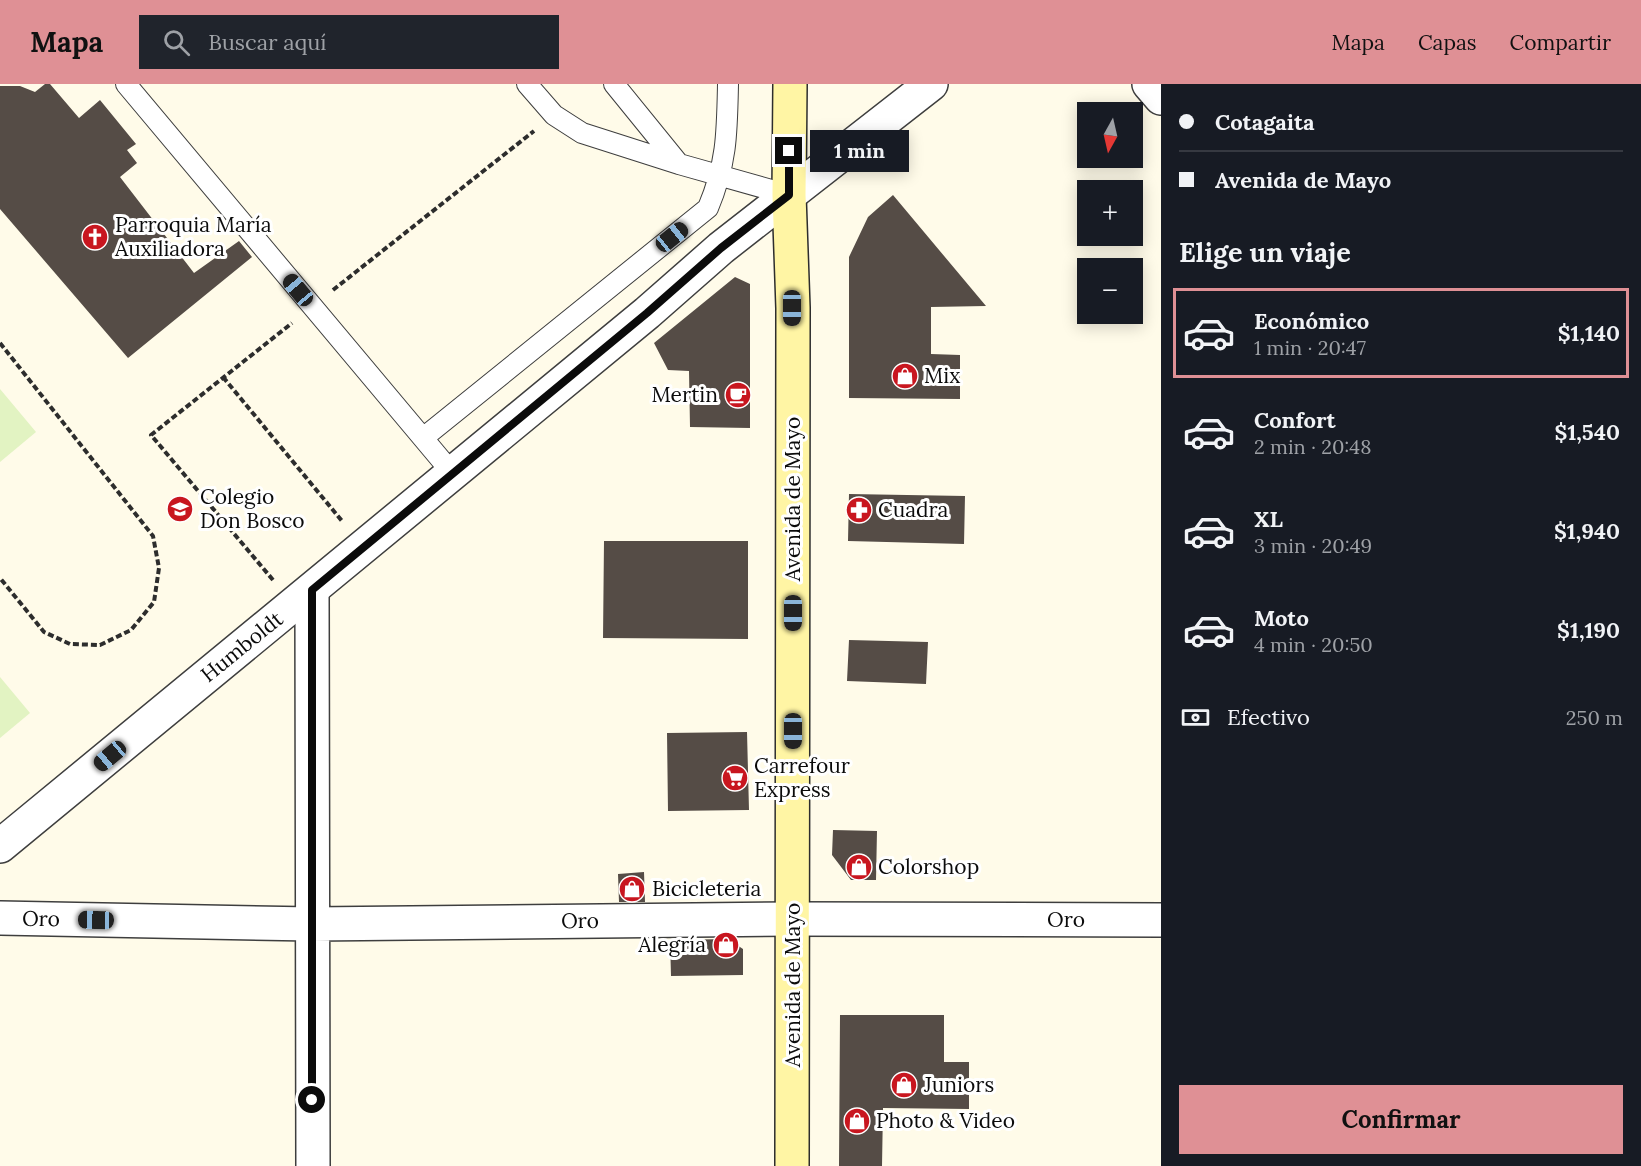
<!DOCTYPE html>
<html lang="es">
<head>
<meta charset="utf-8">
<style>
  body { margin:0; font-family:Lora,serif; background:#20242c; color:#f1f3f6; height:100vh; display:flex; flex-direction:column; font-size:22px; white-space:nowrap }
  * { box-sizing:border-box; margin:0 }
  p { font-size:20px; color:#9ea1a6 }
  .icon { flex:none; width:33px; height:33px; fill:none; stroke:currentColor; stroke-width:2; stroke-linecap:round; stroke-linejoin:round }
  .map { position:relative; flex:1; overflow:hidden }
  .panel { display:flex; flex-direction:column; background:#171b24; width:480px }
  .panel>* { flex:none }
  .guide { display:grid; align-content:center; height:132px; padding:0 18px; background:#171b24 }
  .needle { width:39px; rotate:188deg }
  .fabs { position:absolute; left:1077px; top:18px; display:grid; gap:12px }
  .fabs a { display:grid; place-items:center; width:66px; height:66px; border-radius:0px; background:#171b24; box-shadow:0 3px 15px #0003; font-size:30px }
  .end { position:absolute; width:27px; height:27px; margin:-14px; border:8px solid #0b0b0b; background:#fff; box-shadow:0 0 0 3px #fff }
  .from { border-radius:50% }
  .bubble { position:absolute; height:42px; border-radius:0px; background:#171b24; box-shadow:0 3px 15px #0003; font-size:20px; font-weight:700; line-height:42px; text-align:center }
  .car { position:absolute; width:18px; height:36px; margin:-18px -9px; border-radius:8px; box-shadow:0 0 4px 2px #0007; background:linear-gradient(#222 24%,#8ab4d8 0 40%,#222 0 76%,#8ab4d8 0 86%,#222 0) }
  .guide b { display:flex; align-items:center; gap:21px; height:57px; font-size:22px }
  .guide b+b { border-top:2px solid #363941 }
  .guide i { width:15px; height:15px; background:#f1f3f6 }
  ul { padding:0; list-style:none }
  li { display:flex; align-items:center; gap:18px; height:90px; margin:0 12px 9px; padding:0 6px; border:3px solid transparent; border-radius:0px }
  li div { flex:1 }
  li b { display:block; font-size:22px }
  li em { font-style:normal; font-weight:700 }
  li.current { border-color:#df9095 }
  li>.icon { width:54px; height:54px; stroke-width:1.5 }
  h2 { padding:0 18px; font-size:27px; line-height:72px }
  .pay { display:flex; align-items:center; gap:15px; height:66px; padding:0 18px; font-size:22px }
  .pay p { margin-inline-start:auto }
  .action { display:flex; gap:12px; margin-top:auto; padding:12px 18px }
  .action a { flex:1; height:69px; border-radius:0px; background:#df9095; color:#111; font-size:24px; font-weight:700; line-height:69px; text-align:center }
  header { display:flex; align-items:center; gap:36px; box-sizing:border-box; height:84px; padding:0 30px; background:#df9095; color:#111 }
  header strong { font-size:28px }
  nav { display:flex; gap:33px; margin-inline-start:auto; font-size:21px }
  .search { width:420px; height:54px; background:#20242c; display:flex; align-items:center; gap:15px; box-sizing:border-box; padding:0 21px; border-radius:0px; color:#9ea1a6; font-size:22px }
  main { display:flex; flex:1; min-height:0 }
  .map>svg:first-child { display:block }
  .pitch { fill:#e2f3c2 }
  .building { fill:#554c46 }
  .lines { fill:none; stroke-linecap:round; stroke-linejoin:round }
  .service-casing { stroke:#3e3e3e; stroke-width:22 }
  .minor-casing { stroke:#3e3e3e; stroke-width:36 }
  .tertiary-casing { stroke:#3e3e3e; stroke-width:36 }
  .secondary-casing { stroke:#2d2d2d; stroke-width:36 }
  .path { stroke:#2d2d2d; stroke-width:4; stroke-dasharray:6 3; stroke-linecap:butt }
  .service { stroke:#fff; stroke-width:20 }
  .minor { stroke:#fff; stroke-width:33 }
  .tertiary { stroke:#fff; stroke-width:33 }
  .secondary { stroke:#fff5a4; stroke-width:33 }
  .route { stroke:#0b0b0b; stroke-width:8 }
  .labels { text-anchor:middle; stroke-width:6; stroke-linejoin:round; paint-order:stroke }
  .poi-label { font-size:21px; fill:#0b0b0b; stroke:#fff; text-anchor:start }
  .street-label { font-size:21px; fill:#0b0b0b; stroke:#fff }
</style>
</head>
<body>
<header>
<strong>Mapa</strong>
<div class="search"><svg class="icon" aria-label="search" viewBox="0 0 24 24"><circle cx="10" cy="10" r="6"/><path d="M15 15l6 6"/></svg>Buscar aquí</div>
<nav><a>Mapa</a><a>Capas</a><a>Compartir</a></nav>
</header>
<main>
<div class="map">
<svg width="1161" height="1082" viewBox="0 0 1161 1082">
  <rect width="100%" height="100%" fill="#fffbe9"/>
  <path class="pitch" d="M0,305l36,43 -36,30z
    M0,593l30,36 -30,25z"/>
  <path class="building" d="M45,0h5l29,34 21,-18 36,44 -9,6 10,13 -17,14 74,96 45,-32 13,16 -124,101 -128,-149v-123h20l15,6z
    M893,111l93,111 -55,1v47l29,1v44l-111,-1v-141l19,-40z
    M735,193l15,7v144l-60,-1 -1,-56 -21,-1 -14,-27z
    M849,410l116,2 -1,48 -116,-3z
    M604,457h144v98l-145,-1z
    M849,556l79,2 -2,42 -79,-3z
    M747,648l2,78 -81,1 -1,-78z
    M833,746l44,1 -1,49h-25l-19,-25z
    M644,788l1,30h-26l-1,-28z
    M728,855l15,10v26l-72,1 -1,-36z
    M840,931h104v47h25v47l-86,-1 -1,58h-43z"/>
  <g class="lines">
    <defs>
      <path id="service" d="M126,0l327,390
        M527,0l27,31 28,18 97,31
        M614,0l65,80 110,31
        M423,354l285,-230c19,-45 19,-75 20,-124"/>
      <path id="minor" d="M312,506l1,576
        M0,834l312,6 481,-5 368,1"/>
      <path id="tertiary" d="M1149,0l12,14
        M0,762l647,-533 74,-65 210,-164"/>
      <path id="secondary" d="M790,0l-1,111 4,113 -1,858"/>
    </defs>
    <use href="#service" class="service-casing"/>
    <use href="#minor" class="minor-casing"/>
    <use href="#tertiary" class="tertiary-casing"/>
    <use href="#secondary" class="secondary-casing"/>
    <path class="path" d="M333,206l201,-159
      M0,259l153,193 6,32 -5,34 -23,28 -31,15 -30,-1 -26,-12 -44,-54
      M223,293l119,144
      M273,496l-122,-145 141,-112"/>
    <use href="#service" class="service"/>
    <use href="#minor" class="minor"/>
    <use href="#tertiary" class="tertiary"/>
    <use href="#secondary" class="secondary"/>
  </g>
  <g class="lines">
    <path class="route" d="M312,1016v-510l335,-277 74,-65 68,-53v-44"/>
  </g>
  <defs>
    <symbol id="church-disc" viewBox="-11 -11 22 22"><circle r="9.5" fill="#c8161f" stroke="#fff"/><path d="M-1.2-6h2.4v3.5h3.3v2.4h-3.3V6h-2.4V-.1h-3.3v-2.4h3.3Z" fill="#fff"/></symbol>
    <symbol id="shop-disc" viewBox="-11 -11 22 22"><circle r="9.5" fill="#c8161f" stroke="#fff"/><path d="M-5-2.5h2.3a2.7 3.5 0 0 1 5.4 0H5L5.5 6h-11ZM-1.5-2.5h3a1.5 2.3 0 0 0-3 0Z" fill="#fff"/></symbol>
    <symbol id="cafe-disc" viewBox="-11 -11 22 22"><circle r="9.5" fill="#c8161f" stroke="#fff"/><path d="M-5.5-4.5H6V0H3Q3 3.5 0 3.5H-2.5Q-5.5 3.5-5.5 0ZM3-3.2v2h1.7v-2ZM-6 4.5H4V6H-6Z" fill="#fff"/></symbol>
    <symbol id="school-disc" viewBox="-11 -11 22 22"><circle r="9.5" fill="#c8161f" stroke="#fff"/><path d="M0-5L7-2L0 1L-7-2ZM-4 1L0 2.5L4 1V4Q0 6-4 4Z" fill="#fff"/></symbol>
    <symbol id="pharmacy-disc" viewBox="-11 -11 22 22"><circle r="9.5" fill="#c8161f" stroke="#fff"/><path d="M-2-6h4v4h4v4h-4v4h-4v-4h-4v-4h4Z" fill="#fff"/></symbol>
    <symbol id="supermarket-disc" viewBox="-11 -11 22 22"><circle r="9.5" fill="#c8161f" stroke="#fff"/><path d="M-6-5.5h2.5l.6 2H6L4.5 2H-2.5L-4.4-4H-6ZM-1.5 3.2a1.3 1.3 0 1 0 .1 0ZM3 3.2a1.3 1.3 0 1 0 .1 0Z" fill="#fff"/></symbol>
  </defs>
  <g fill-rule="evenodd">
    <use href="#church-disc" x="80" y="138" width="30" height="30"/>
    <use href="#shop-disc" x="890" y="277" width="30" height="30"/>
    <use href="#cafe-disc" x="723" y="296" width="30" height="30"/>
    <use href="#school-disc" x="165" y="410" width="30" height="30"/>
    <use href="#pharmacy-disc" x="844" y="411" width="30" height="30"/>
    <use href="#supermarket-disc" x="720" y="679" width="30" height="30"/>
    <use href="#shop-disc" x="844" y="768" width="30" height="30"/>
    <use href="#shop-disc" x="617" y="790" width="30" height="30"/>
    <use href="#shop-disc" x="711" y="846" width="30" height="30"/>
    <use href="#shop-disc" x="889" y="986" width="30" height="30"/>
    <use href="#shop-disc" x="842" y="1022" width="30" height="30"/>
  </g>
  <g class="labels">
    <g class="poi-label">
      <text x="115" y="148">Parroquia María<tspan x="115" dy="24">Auxiliadora</tspan></text>
      <text x="924" y="299">Mix</text>
      <text x="718" y="318" text-anchor="end">Mertin</text>
      <text x="200" y="420">Colegio<tspan x="200" dy="24">Don Bosco</tspan></text>
      <text x="878" y="433">Cuadra</text>
      <text x="754" y="689">Carrefour<tspan x="754" dy="24">Express</tspan></text>
      <text x="878" y="790">Colorshop</text>
      <text x="652" y="812">Bicicleteria</text>
      <text x="706" y="868" text-anchor="end">Alegría</text>
      <text x="924" y="1008">Juniors</text>
      <text x="876" y="1044">Photo &amp; Video</text>
    </g>
    <g class="street-label">
      <text transform="translate(793 415) rotate(-90)" y="7">Avenida de Mayo</text>
      <text transform="translate(242 563) rotate(-39)" y="7">Humboldt</text>
      <text transform="translate(41 835) rotate(1)" y="7">Oro</text>
      <text x="1066" y="843">Oro</text>
      <text transform="translate(580 837) rotate(-1)" y="7">Oro</text>
      <text transform="translate(793 901) rotate(-90)" y="7">Avenida de Mayo</text>
    </g>
  </g>
</svg>
<div class="fabs">
<a><svg class="needle" viewBox="-14 -14 28 28"><path d="M0-13l5 13h-10z" fill="#e53935"/><path d="M0 13l5-13h-10z" fill="#9ea1a6"/></svg></a>
<a>+</a>
<a>−</a>
</div>
<i class="end from" style="left:312px;top:1016px"></i>
<i class="end" style="left:789px;top:67px"></i>
<div class="bubble" style="left:810px;top:46px;width:99px">1 min</div>
<i class="car" style="left:672px;top:153px;rotate:51deg"></i>
<i class="car" style="left:298px;top:206px;rotate:320deg"></i>
<i class="car" style="left:792px;top:224px;rotate:180deg"></i>
<i class="car" style="left:793px;top:529px;rotate:180deg"></i>
<i class="car" style="left:793px;top:647px;rotate:180deg"></i>
<i class="car" style="left:110px;top:672px;rotate:230deg"></i>
<i class="car" style="left:96px;top:836px;rotate:271deg"></i>
</div>
<section class="panel">
<div class="guide">
<b><i class="from"></i>Cotagaita</b>
<b><i></i>Avenida de Mayo</b>
</div>
<h2>Elige un viaje</h2>
<ul>
<li class="current"><svg class="icon" aria-label="car" viewBox="0 0 24 24"><path d="M5 17H2v-5l4-1 3-4h7l3 4 3 1v5h-3M9 17h6M6 11h13"/><circle cx="7" cy="17" r="2"/><circle cx="17" cy="17" r="2"/></svg><div><b>Económico</b><p>1 min · 20:47</p></div><em>$1,140</em></li>
<li><svg class="icon" aria-label="car" viewBox="0 0 24 24"><path d="M5 17H2v-5l4-1 3-4h7l3 4 3 1v5h-3M9 17h6M6 11h13"/><circle cx="7" cy="17" r="2"/><circle cx="17" cy="17" r="2"/></svg><div><b>Confort</b><p>2 min · 20:48</p></div><em>$1,540</em></li>
<li><svg class="icon" aria-label="car" viewBox="0 0 24 24"><path d="M5 17H2v-5l4-1 3-4h7l3 4 3 1v5h-3M9 17h6M6 11h13"/><circle cx="7" cy="17" r="2"/><circle cx="17" cy="17" r="2"/></svg><div><b>XL</b><p>3 min · 20:49</p></div><em>$1,940</em></li>
<li><svg class="icon" aria-label="car" viewBox="0 0 24 24"><path d="M5 17H2v-5l4-1 3-4h7l3 4 3 1v5h-3M9 17h6M6 11h13"/><circle cx="7" cy="17" r="2"/><circle cx="17" cy="17" r="2"/></svg><div><b>Moto</b><p>4 min · 20:50</p></div><em>$1,190</em></li>
</ul>
<div class="pay"><svg class="icon" aria-label="cash" viewBox="0 0 24 24"><path d="M3 7h18v10H3z"/><circle cx="12" cy="12" r="2"/></svg>Efectivo<p>250 m</p></div>
<div class="action"><a>Confirmar</a></div>
</section>
</main>
</body>
</html>
